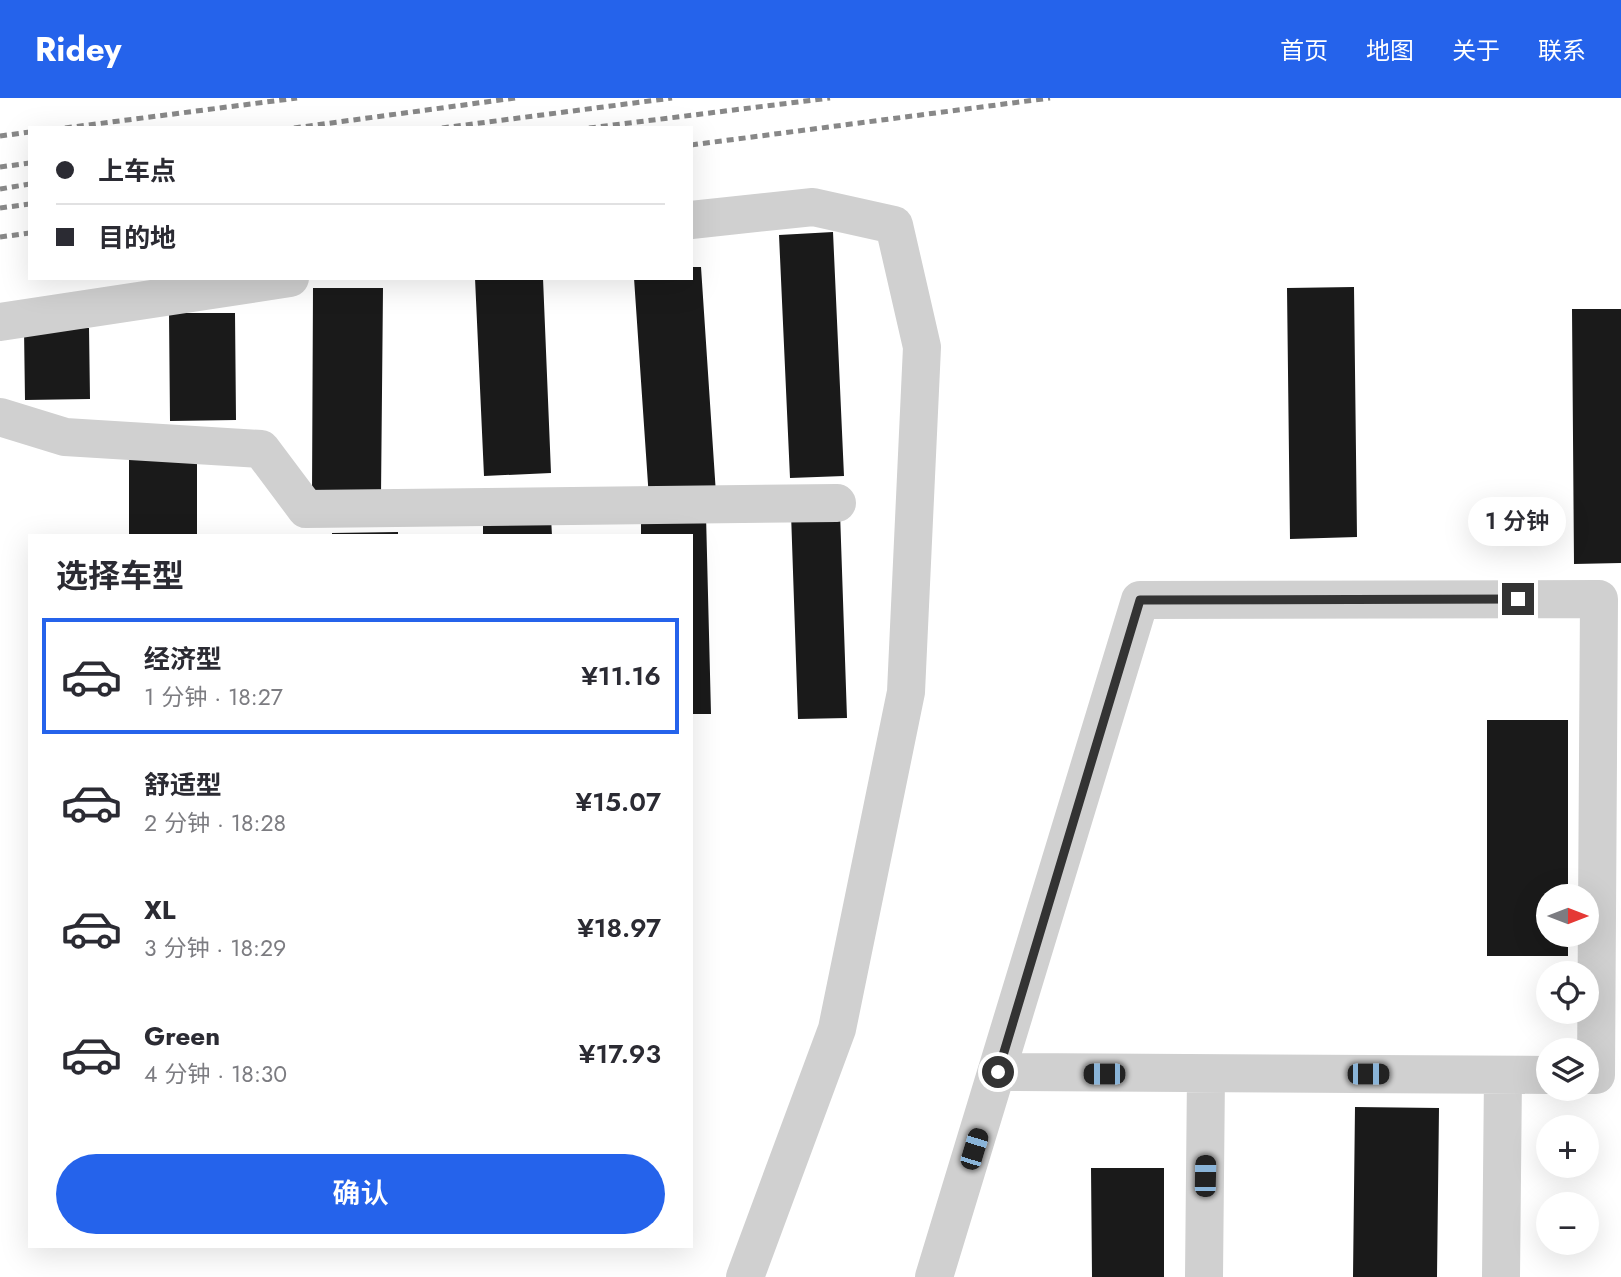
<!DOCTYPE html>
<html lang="zh">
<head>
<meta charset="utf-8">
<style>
  body { margin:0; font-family:Jost,"Noto Sans SC",sans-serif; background:#f2f2f3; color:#2b2b33; height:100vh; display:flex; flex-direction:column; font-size:26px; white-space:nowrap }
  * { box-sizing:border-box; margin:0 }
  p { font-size:23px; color:#7c7c81 }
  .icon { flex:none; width:38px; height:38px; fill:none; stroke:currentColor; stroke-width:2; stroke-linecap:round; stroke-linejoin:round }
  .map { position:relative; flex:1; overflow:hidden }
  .panel { position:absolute; left:28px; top:436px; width:665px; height:714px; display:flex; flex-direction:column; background:#fff; border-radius:0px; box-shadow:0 7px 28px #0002 }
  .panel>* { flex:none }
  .top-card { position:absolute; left:28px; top:28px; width:665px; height:154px; border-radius:0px; box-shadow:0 7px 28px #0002; display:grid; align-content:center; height:154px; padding:0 28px; background:#fff }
  .needle { width:46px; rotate:90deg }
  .controls { position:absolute; left:1536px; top:786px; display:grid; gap:14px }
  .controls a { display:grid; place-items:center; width:63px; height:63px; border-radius:50%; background:#fff; box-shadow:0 7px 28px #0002; font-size:35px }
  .end { position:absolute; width:32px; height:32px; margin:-16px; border:9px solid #333; background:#fff; box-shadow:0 0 0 4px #fff }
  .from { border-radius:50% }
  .bubble { position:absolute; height:49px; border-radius:24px; background:#fff; box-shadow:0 7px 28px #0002; font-size:23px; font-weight:600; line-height:49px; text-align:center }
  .car { position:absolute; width:21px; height:42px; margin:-21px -10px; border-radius:9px; box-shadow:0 0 5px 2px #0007; background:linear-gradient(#222 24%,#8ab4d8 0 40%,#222 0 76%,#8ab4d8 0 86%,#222 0) }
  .top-card b { display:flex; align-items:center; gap:24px; height:66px; font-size:26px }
  .top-card b+b { border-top:2px solid #e1e1e2 }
  .top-card i { width:18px; height:18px; background:#2b2b33 }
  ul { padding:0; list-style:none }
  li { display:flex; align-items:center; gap:21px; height:116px; margin:0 14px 10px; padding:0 14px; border:4px solid transparent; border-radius:0px }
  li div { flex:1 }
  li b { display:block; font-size:26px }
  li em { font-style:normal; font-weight:600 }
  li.active { border-color:#2563eb }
  li>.icon { width:63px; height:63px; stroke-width:1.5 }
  h2 { padding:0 28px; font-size:32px; line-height:84px }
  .button { display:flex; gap:14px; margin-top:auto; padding:14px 28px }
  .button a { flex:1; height:80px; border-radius:42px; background:#2563eb; color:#fff; font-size:28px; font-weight:600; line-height:80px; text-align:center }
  header { display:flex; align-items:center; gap:42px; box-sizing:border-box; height:98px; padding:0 35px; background:#2563eb; color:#fff }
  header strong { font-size:33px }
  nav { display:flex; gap:38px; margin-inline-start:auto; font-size:24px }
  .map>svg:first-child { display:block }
  .building { fill:#1a1a1a }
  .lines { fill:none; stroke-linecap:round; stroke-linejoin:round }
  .minor { stroke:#d0d0d0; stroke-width:38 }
  .rail { stroke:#888; stroke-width:5; stroke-dasharray:7 5; stroke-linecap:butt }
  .route { stroke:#333; stroke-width:9 }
</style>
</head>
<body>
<header>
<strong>Ridey</strong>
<nav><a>首页</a><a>地图</a><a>关于</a><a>联系</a></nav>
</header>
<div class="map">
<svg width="1621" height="1179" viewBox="0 0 1621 1179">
  <rect width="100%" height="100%" fill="#fff"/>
  <path class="building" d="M833,134l11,244 -54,2 -11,-243z
    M691,169h10l15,227 -67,5 -15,-221h57z
    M475,180h68l8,195 -67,3z
    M1354,189l3,250 -67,2 -3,-251z
    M313,190h70l-2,207 -69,-1z
    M1572,211h49v254l-47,1z
    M169,215h66l1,107 -66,1z
    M89,230l1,71 -65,1 -1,-71z
    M129,362h68v76h-68z
    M840,414l7,206 -49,1 -7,-206z
    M706,417l5,199h-20v-178h-50v-19z
    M551,419l1,19h-69v-16z
    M398,434v4h-66v-3z
    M1487,622h81v176h-19v38h19v22h-81z
    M1355,1009l84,1 -2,169h-84z
    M1091,1070h73v109h-72z"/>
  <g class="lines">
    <path class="minor" d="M691,122l122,-13 81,18 28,122 -16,345 -69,337 -92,248
      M0,224l290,-44
      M0,319l65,20 196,12 45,60 531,-6
      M998,974l551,3
      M934,1179l206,-677 459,-1 -3,476h-9
      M1204,1179l2,-203
      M1501,1179l2,-202"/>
    <path class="rail" d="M65,30l232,-30
      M294,30l221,-30
      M442,30l230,-30
      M589,30l241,-30
      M0,38l30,-4
      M691,47l359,-47
      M0,69l30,-4
      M0,91l30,-5
      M0,110l30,-4
      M0,139l30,-4"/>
  </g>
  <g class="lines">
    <path class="route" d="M998,974l142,-472 378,-1"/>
  </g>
</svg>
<div class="controls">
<a><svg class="needle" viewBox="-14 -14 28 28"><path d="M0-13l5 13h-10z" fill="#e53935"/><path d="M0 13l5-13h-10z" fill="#7c7c81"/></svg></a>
<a><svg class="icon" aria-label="locate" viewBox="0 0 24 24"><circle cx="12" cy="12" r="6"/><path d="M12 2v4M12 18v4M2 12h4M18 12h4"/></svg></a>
<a><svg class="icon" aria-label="layers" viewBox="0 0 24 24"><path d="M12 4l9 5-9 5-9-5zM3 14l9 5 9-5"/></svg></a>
<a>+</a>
<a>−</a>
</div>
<i class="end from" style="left:998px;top:974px"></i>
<i class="end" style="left:1518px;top:501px"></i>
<div class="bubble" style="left:1468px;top:399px;width:98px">1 分钟</div>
<i class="car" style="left:1104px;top:976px;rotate:270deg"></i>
<i class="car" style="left:1368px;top:976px;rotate:90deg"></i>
<i class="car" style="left:974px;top:1051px;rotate:17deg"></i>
<i class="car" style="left:1205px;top:1078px;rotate:1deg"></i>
<div class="top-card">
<b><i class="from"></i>上车点</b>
<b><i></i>目的地</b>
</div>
<section class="panel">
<h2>选择车型</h2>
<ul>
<li class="active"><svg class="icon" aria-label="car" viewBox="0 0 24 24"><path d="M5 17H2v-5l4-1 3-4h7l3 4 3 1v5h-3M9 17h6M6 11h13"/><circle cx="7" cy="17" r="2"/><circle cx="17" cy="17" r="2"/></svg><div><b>经济型</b><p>1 分钟 · 18:27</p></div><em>¥11.16</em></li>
<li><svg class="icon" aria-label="car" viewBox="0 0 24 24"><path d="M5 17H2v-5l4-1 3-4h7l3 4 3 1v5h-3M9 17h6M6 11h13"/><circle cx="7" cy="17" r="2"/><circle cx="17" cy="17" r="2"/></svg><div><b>舒适型</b><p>2 分钟 · 18:28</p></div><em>¥15.07</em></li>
<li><svg class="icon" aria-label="car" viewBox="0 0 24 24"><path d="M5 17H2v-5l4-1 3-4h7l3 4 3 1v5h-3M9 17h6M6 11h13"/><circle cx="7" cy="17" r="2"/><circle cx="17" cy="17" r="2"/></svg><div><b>XL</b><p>3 分钟 · 18:29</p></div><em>¥18.97</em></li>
<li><svg class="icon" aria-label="car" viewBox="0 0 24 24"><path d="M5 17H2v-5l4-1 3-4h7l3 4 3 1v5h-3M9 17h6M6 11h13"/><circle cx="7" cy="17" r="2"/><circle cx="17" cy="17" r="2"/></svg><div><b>Green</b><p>4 分钟 · 18:30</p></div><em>¥17.93</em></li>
</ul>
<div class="button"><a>确认</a></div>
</section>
</div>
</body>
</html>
